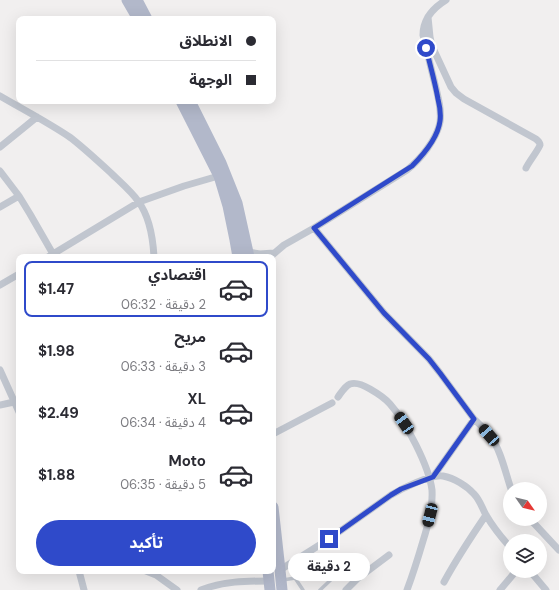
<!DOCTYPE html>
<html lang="ar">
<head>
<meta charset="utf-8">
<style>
  body { margin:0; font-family:"DM Sans","Noto Sans Arabic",sans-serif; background:#f2f2f3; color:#2b2b33; direction:rtl; height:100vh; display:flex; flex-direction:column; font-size:15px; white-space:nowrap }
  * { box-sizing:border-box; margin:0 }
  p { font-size:13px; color:#7c7c81 }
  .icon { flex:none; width:22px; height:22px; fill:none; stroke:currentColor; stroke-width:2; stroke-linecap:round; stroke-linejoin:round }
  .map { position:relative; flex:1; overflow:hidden; direction:ltr }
  .side { position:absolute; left:16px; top:254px; width:260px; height:320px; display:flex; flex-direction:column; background:#fff; border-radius:8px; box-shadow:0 4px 16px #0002; direction:rtl }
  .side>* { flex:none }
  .guide { position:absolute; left:16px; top:16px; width:260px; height:88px; border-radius:8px; box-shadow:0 4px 16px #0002; direction:rtl; display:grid; align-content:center; height:88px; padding:0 20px; background:#fff }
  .needle { width:26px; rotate:124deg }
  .buttons { position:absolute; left:503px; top:482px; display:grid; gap:8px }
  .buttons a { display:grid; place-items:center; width:44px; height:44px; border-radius:50%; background:#fff; box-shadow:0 4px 16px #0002; font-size:20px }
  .end { position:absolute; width:18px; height:18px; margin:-9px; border:5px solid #2f4aca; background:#fff; box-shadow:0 0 0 2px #fff }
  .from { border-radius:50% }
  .bubble { position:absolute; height:28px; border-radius:14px; background:#fff; box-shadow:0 4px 16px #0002; font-size:13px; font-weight:700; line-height:28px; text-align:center; direction:rtl }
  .car { position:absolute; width:12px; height:24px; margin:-12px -6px; border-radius:5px; box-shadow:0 0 3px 1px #0007; background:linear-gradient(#222 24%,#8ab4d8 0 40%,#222 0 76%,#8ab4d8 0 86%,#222 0) }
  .guide b { display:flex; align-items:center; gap:14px; height:38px; font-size:15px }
  .guide b+b { border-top:1px solid #e1e1e2 }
  .guide i { width:10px; height:10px; background:#2b2b33 }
  ul { padding:7px 0 0; list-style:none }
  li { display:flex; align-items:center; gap:12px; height:56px; margin:0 8px 6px; padding:0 12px; border:2px solid transparent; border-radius:8px }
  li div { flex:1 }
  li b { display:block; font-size:15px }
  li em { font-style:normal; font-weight:700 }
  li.active { border-color:#2f4aca }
  li>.icon { width:36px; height:36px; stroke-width:1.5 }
  .cta { display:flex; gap:8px; margin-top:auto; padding:8px 20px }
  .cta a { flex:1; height:46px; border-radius:24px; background:#2f4aca; color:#fff; font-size:16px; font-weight:700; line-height:46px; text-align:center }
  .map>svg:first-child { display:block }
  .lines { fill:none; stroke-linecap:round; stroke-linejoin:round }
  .service { stroke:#c1c6cf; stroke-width:3.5 }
  .minor { stroke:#c1c6cf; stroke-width:7 }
  .primary { stroke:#b2b8ca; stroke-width:11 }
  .route { stroke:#2f4aca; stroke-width:5 }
</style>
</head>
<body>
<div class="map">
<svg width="559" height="590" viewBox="0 0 559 590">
  <rect width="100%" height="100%" fill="#f1efef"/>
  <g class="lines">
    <path class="service" d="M295,578l8,12
      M283,580l12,-2 28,-19h9l5,15 -17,16"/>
    <path class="minor" d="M428,17l2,20 2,9 19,41 5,6 8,6 72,40c2,2 4,3 4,6 -1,4 -12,18 -14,23
      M0,96c24,14 49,27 71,42 14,11 27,23 40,35 8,8 21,19 27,28 12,16 15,37 16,56
      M0,147l37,-30
      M0,171l19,25
      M0,207l19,-11 11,18 23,40
      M314,228l70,85 45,46 11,14 34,46 -41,58
      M248,252l12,2 14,-1
      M48,257l91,-55 45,-16 38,-11
      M270,257l14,-12 30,-17 93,-58c13,-10 30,-31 33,-48 2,-13 -3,-29 -6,-42 -4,-15 -7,-30 -11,-45 0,-16 10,-27 23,-35
      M0,285l19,-11
      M0,370l19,42
      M338,397c3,-4 7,-11 12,-13 6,-2 15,2 20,5 7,4 14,8 20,15 16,18 39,62 42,86 1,18 -4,35 -9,51 -5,17 -10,33 -16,49
      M0,405l14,-3
      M474,419c5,5 11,10 16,16 11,16 15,36 21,54
      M273,434l59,-31
      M530,519l29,31
      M280,570l49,-31 62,-44c10,-6 40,-21 52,-19 11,2 24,10 31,18 6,6 8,14 12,21 7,12 15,22 24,32
      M79,571l5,19
      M146,571l10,4 21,15
      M530,571l16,19
      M444,582c13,-24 27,-45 42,-67
      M201,590c22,-9 45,-9 68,-9
      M346,590l11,-11 32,-24
      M500,590l16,-19"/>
    <path class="primary" d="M127,0l11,19
      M137,0l10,19
      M181,101l38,75 9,30 7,34 3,17
      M190,101l31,62 16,40 12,54
      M273,507l7,63 2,20
      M268,571l2,19"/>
  </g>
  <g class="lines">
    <path class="route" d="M329,539l62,-44 10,-6 32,-12 41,-58 -34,-46 -11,-14 -45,-46 -70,-85 98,-62c11,-11 26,-29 28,-45 1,-7 0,-14 -2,-22 -3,-17 -8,-34 -12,-51"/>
  </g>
</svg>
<div class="buttons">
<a><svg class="needle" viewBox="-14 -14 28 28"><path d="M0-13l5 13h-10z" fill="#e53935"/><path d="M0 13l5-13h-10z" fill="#7c7c81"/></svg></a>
<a><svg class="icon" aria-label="layers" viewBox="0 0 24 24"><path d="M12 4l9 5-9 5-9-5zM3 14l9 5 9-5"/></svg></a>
</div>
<i class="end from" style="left:426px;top:48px"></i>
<i class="end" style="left:329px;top:539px"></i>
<div class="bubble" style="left:288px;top:553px;width:82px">2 دقيقة</div>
<i class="car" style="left:404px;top:423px;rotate:325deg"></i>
<i class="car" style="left:489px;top:435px;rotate:319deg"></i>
<i class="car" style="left:430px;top:515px;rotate:194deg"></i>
<div class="guide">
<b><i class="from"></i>الانطلاق</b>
<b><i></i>الوجهة</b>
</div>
<section class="side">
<ul>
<li class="active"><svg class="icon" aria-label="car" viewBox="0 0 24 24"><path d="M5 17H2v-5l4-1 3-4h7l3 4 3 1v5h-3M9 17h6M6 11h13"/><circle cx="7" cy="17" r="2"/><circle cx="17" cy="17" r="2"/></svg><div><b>اقتصادي</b><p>2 دقيقة · 06:32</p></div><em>$1.47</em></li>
<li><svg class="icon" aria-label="car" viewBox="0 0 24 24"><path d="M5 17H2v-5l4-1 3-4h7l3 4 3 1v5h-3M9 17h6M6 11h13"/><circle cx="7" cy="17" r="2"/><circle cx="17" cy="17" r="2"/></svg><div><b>مريح</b><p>3 دقيقة · 06:33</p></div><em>$1.98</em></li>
<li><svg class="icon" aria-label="car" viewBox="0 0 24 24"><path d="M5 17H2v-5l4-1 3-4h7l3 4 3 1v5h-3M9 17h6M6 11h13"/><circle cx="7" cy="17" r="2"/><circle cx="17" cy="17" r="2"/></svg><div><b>XL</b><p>4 دقيقة · 06:34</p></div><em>$2.49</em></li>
<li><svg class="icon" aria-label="car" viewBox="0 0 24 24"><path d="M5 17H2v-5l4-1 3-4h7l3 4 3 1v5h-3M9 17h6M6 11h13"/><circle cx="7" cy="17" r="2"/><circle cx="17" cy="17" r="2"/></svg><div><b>Moto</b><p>5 دقيقة · 06:35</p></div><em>$1.88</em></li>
</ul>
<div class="cta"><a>تأكيد</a></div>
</section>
</div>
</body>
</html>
